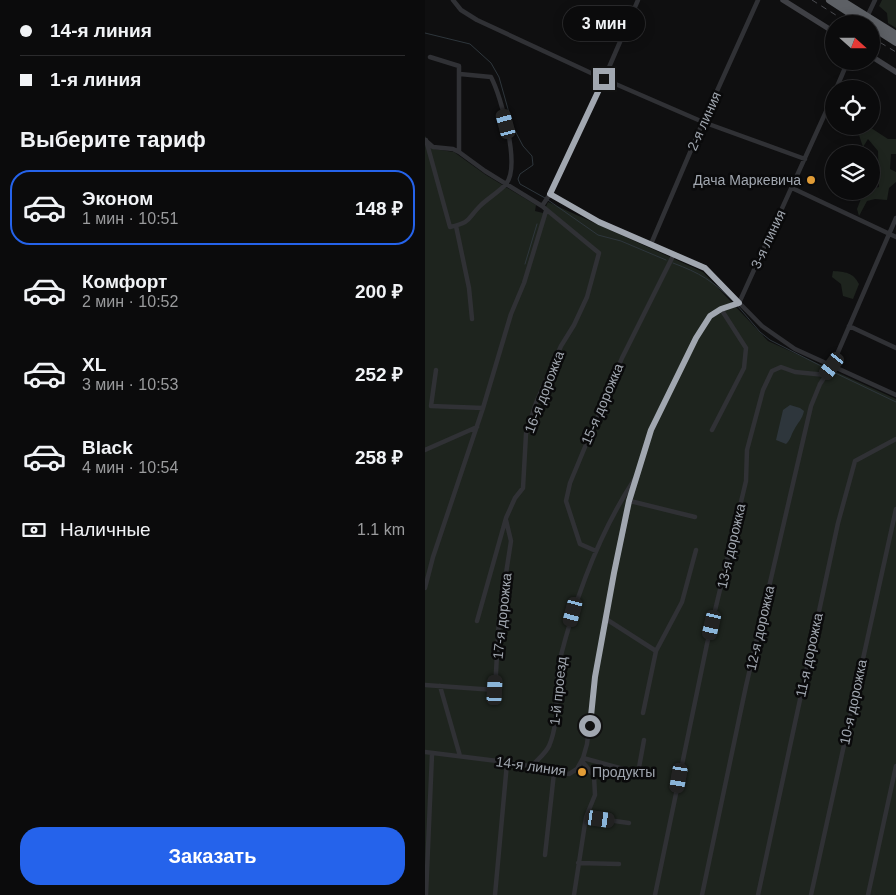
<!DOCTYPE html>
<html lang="ru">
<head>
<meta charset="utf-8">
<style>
  body { margin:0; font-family:Helvetica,sans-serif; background:#19191a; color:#f1f3f6; height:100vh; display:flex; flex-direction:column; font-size:19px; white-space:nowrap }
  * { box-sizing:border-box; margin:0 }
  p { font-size:16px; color:#9a9b9d }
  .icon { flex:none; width:28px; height:28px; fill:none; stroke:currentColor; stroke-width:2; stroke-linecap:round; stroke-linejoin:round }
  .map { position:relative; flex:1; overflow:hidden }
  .panel { display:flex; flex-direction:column; background:#0b0b0c; width:425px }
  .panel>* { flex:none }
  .top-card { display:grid; align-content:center; height:110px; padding:0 20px; background:#0b0b0c }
  .needle { width:32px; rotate:111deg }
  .tools { position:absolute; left:400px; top:15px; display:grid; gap:10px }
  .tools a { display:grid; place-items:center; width:55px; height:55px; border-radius:50%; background:#0b0b0c; box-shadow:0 2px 12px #0003,0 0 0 1px #2b2b2d; font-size:25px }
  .end { position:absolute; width:22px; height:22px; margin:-11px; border:6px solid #a1a7b0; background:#111; box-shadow:0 0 0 2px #111 }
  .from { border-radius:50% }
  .bubble { position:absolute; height:35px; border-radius:18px; background:#0b0b0c; box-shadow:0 2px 12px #0003,0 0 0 1px #2b2b2d; font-size:16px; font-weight:800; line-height:35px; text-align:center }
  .car { position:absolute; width:15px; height:30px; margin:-15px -8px; border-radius:6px; box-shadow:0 0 4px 1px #0007; background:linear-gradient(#222 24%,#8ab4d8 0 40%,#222 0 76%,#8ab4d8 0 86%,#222 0) }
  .top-card b { display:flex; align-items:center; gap:18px; height:48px; font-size:19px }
  .top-card b+b { border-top:1px solid #2b2b2d }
  .top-card i { width:12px; height:12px; background:#f1f3f6 }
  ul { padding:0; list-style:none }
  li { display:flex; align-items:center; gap:15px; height:75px; margin:0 10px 8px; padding:0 10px; border:2px solid transparent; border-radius:20px }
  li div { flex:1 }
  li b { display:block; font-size:19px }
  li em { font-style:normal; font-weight:800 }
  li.selected { border-color:#2563eb }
  li>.icon { width:45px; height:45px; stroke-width:1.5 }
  h2 { padding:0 20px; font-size:22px; line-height:60px }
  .pay { display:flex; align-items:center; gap:12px; height:55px; padding:0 20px; font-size:19px }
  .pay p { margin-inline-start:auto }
  .button { display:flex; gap:10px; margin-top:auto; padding:10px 20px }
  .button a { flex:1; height:58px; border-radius:20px; background:#2563eb; color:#fff; font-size:20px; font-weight:800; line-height:58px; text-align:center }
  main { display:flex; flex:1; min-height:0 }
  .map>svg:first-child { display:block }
  .green { fill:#1e241e }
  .water { fill:#2e363c }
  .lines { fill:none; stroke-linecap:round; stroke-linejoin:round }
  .stream { stroke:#2e363c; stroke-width:1 }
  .street { stroke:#303135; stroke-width:4.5 }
  .secondary { stroke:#3f4045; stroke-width:5.5 }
  .highway { stroke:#5d6065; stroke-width:8 }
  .rail { stroke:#4a4b50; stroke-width:1; stroke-dasharray:6 5; stroke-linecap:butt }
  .route { stroke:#a1a7b0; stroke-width:6 }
  .poi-dot { fill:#e19c36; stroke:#0a0a0b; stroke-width:2 }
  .labels { text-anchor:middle; stroke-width:5; stroke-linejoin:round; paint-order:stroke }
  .street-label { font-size:14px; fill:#a1a7b0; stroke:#0a0a0b }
  .poi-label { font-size:14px; fill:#a1a7b0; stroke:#0a0a0b; text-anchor:end }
</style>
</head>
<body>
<main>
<section class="panel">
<div class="top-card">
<b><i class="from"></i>14-я линия</b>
<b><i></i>1-я линия</b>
</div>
<h2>Выберите тариф</h2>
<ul>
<li class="selected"><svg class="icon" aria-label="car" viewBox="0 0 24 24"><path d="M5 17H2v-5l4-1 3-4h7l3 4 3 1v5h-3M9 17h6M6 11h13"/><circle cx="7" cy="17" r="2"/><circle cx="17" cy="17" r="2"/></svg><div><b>Эконом</b><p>1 мин · 10:51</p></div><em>148 ₽</em></li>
<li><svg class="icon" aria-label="car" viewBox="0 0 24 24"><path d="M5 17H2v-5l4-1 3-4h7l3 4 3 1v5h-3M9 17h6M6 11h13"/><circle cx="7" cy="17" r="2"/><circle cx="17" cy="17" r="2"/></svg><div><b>Комфорт</b><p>2 мин · 10:52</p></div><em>200 ₽</em></li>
<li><svg class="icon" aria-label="car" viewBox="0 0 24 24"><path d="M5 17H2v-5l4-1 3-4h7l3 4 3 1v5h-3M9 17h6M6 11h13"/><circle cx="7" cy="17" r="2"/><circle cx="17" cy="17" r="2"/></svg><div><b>XL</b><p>3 мин · 10:53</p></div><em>252 ₽</em></li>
<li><svg class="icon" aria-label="car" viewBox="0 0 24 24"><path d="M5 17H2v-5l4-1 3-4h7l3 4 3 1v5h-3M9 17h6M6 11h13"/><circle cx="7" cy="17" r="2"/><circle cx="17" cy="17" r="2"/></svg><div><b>Black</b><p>4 мин · 10:54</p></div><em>258 ₽</em></li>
</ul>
<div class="pay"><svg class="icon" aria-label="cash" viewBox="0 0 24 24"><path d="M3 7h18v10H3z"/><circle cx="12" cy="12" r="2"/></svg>Наличные<p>1.1 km</p></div>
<div class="button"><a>Заказать</a></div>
</section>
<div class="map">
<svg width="471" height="895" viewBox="0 0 471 895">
  <rect width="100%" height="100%" fill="#0f0f10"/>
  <path class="green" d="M457,0h14v28l-8,-5 -1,-10 -8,-7z
    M423,126h20l20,13h8v15h-5l-1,15 6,3v10l-7,6 -2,12 -12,-1 -8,2 -8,15 -2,-7 7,-18h7v-24l4,10 -3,12 7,-2 -1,-36 -10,-12 -5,8 -4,-12z
    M0,136l9,13 20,3 32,23 50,30 -1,6 8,2 5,-11 155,70 65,69 128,58v496h-471z
    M408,271c12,1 20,1 26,13l-6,15 -10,-3 -2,-12 -9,-7z"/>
  <path class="water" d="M365,405l10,3 4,3c-2,9 -6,11 -10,19 -3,5 -3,9 -8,14l-10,-4 7,-30z"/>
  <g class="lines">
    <path class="stream" d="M0,33l45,11 21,19 8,14 14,50 10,19 9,10 1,9 -13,9 -2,5 2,5 25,14
      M123,200l50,35 23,6 45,19
      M248,263c27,10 40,18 60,38
      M100,264l12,-40
      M312,305l23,27 10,8 57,29
      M406,371l65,31"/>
    <path class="street" d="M28,0l8,10 16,10 127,59 99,43 102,37
      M441,19l9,-19
      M5,57l29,9v86
      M411,89l12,-28
      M0,140l8,7 20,2 6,3 26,19 57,35
      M1,140l24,87c22,-5 16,-7 30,-21 8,-8 19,-14 26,-22 15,-18 -5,-88 -15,-107l-31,-3
      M367,188l104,49
      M125,194l49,28 106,46 57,58 33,23 101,46
      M31,226l13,62 3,31
      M226,244l52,-122 55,-122
      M424,326l47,22
      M11,370l-5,36 52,2
      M287,430l32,-62 2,-20 -25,-39
      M0,450l52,-23
      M205,501l65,16
      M171,551l-16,-7 -14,-43 4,-18 52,-125 52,-104
      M0,588l8,-31 50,-149 28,-94 13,-31 22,-72
      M181,619l50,32
      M52,621l29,-103 9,-20 8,-10 3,-54 10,-31 25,-57 13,-21 13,-28 12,-44 -57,-47 8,-12 54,-115 34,-79
      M0,685l70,5 4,-71 12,-78 -5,-21
      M15,686l20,70
      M218,713l13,-62 26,-49 14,-52
      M0,752l96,12 24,7 24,3 8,-5 6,-11 4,-14 8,-67 19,-104 16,-72 21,-71 45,-92 14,-22 11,-7 18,-6 95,-209
      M158,758l55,15 6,-33
      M107,766c5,-6 14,-13 17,-20 12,-27 4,-59 11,-87 16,-63 38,-124 74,-179
      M161,817l43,6
      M120,855l9,-82
      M153,863l41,1
      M1,895l6,-141
      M70,895l12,-132
      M149,895l12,-78 9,-22 -1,-19 -12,-15
      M230,895l52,-251 39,-163 1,-31 16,-60 9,-19 9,-4 14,5 31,3
      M277,895l44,-209 65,-280 9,-22 12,-18 64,-148
      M333,895l80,-372 17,-62 41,-22
      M386,895l85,-386
      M443,895l28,-129"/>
    <path class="secondary" d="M358,0l51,32
      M446,56l25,16"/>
    <path class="highway" d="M405,0l37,24
      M415,0l56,35
      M446,26l25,16"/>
    <path class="rail" d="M387,0l38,24
      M446,37l25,15"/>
  </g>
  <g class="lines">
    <path class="route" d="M165,726l5,-49 19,-104 15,-72 22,-71 45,-92 14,-22 11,-7 18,-6 -34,-35 -106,-46 -49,-28 54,-115"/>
  </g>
  <g class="poi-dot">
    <circle cx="386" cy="180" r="5"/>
    <circle cx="157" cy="772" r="5"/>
  </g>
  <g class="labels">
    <g class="street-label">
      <text transform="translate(279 121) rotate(-66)" y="5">2-я линия</text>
      <text transform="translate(343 239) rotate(-65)" y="5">3-я линия</text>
      <text transform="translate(119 392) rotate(-69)" y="5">16-я дорожка</text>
      <text transform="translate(177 404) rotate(-67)" y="5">15-я дорожка</text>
      <text transform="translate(306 546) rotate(-77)" y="5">13-я дорожка</text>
      <text transform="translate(77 616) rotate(-84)" y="5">17-я дорожка</text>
      <text transform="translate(335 628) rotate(-77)" y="5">12-я дорожка</text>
      <text transform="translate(384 655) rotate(-78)" y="5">11-я дорожка</text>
      <text transform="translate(133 691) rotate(-84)" y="5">1-й проезд</text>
      <text transform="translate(428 702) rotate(-78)" y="5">10-я дорожка</text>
      <text transform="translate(106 766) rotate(8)" y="5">14-я линия</text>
    </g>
    <g class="poi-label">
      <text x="376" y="185">Дача Маркевича</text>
      <text x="167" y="777" text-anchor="start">Продукты</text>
    </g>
  </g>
</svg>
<div class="tools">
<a><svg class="needle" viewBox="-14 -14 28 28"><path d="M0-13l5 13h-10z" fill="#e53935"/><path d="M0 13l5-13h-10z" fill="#9a9b9d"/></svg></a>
<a><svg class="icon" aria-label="locate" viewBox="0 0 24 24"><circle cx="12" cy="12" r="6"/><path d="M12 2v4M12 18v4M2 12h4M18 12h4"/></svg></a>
<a><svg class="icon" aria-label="layers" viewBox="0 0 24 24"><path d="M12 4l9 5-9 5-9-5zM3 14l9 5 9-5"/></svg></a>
</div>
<i class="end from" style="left:165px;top:726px"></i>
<i class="end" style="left:179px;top:79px"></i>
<div class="bubble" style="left:138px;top:6px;width:82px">3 мин</div>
<i class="car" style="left:81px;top:124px;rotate:345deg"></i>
<i class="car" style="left:407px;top:366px;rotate:217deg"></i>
<i class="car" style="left:148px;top:612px;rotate:195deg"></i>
<i class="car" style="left:287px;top:625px;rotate:193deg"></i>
<i class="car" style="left:70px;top:690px;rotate:3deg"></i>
<i class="car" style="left:254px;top:778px;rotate:190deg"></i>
<i class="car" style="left:175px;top:819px;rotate:98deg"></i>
</div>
</main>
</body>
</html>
